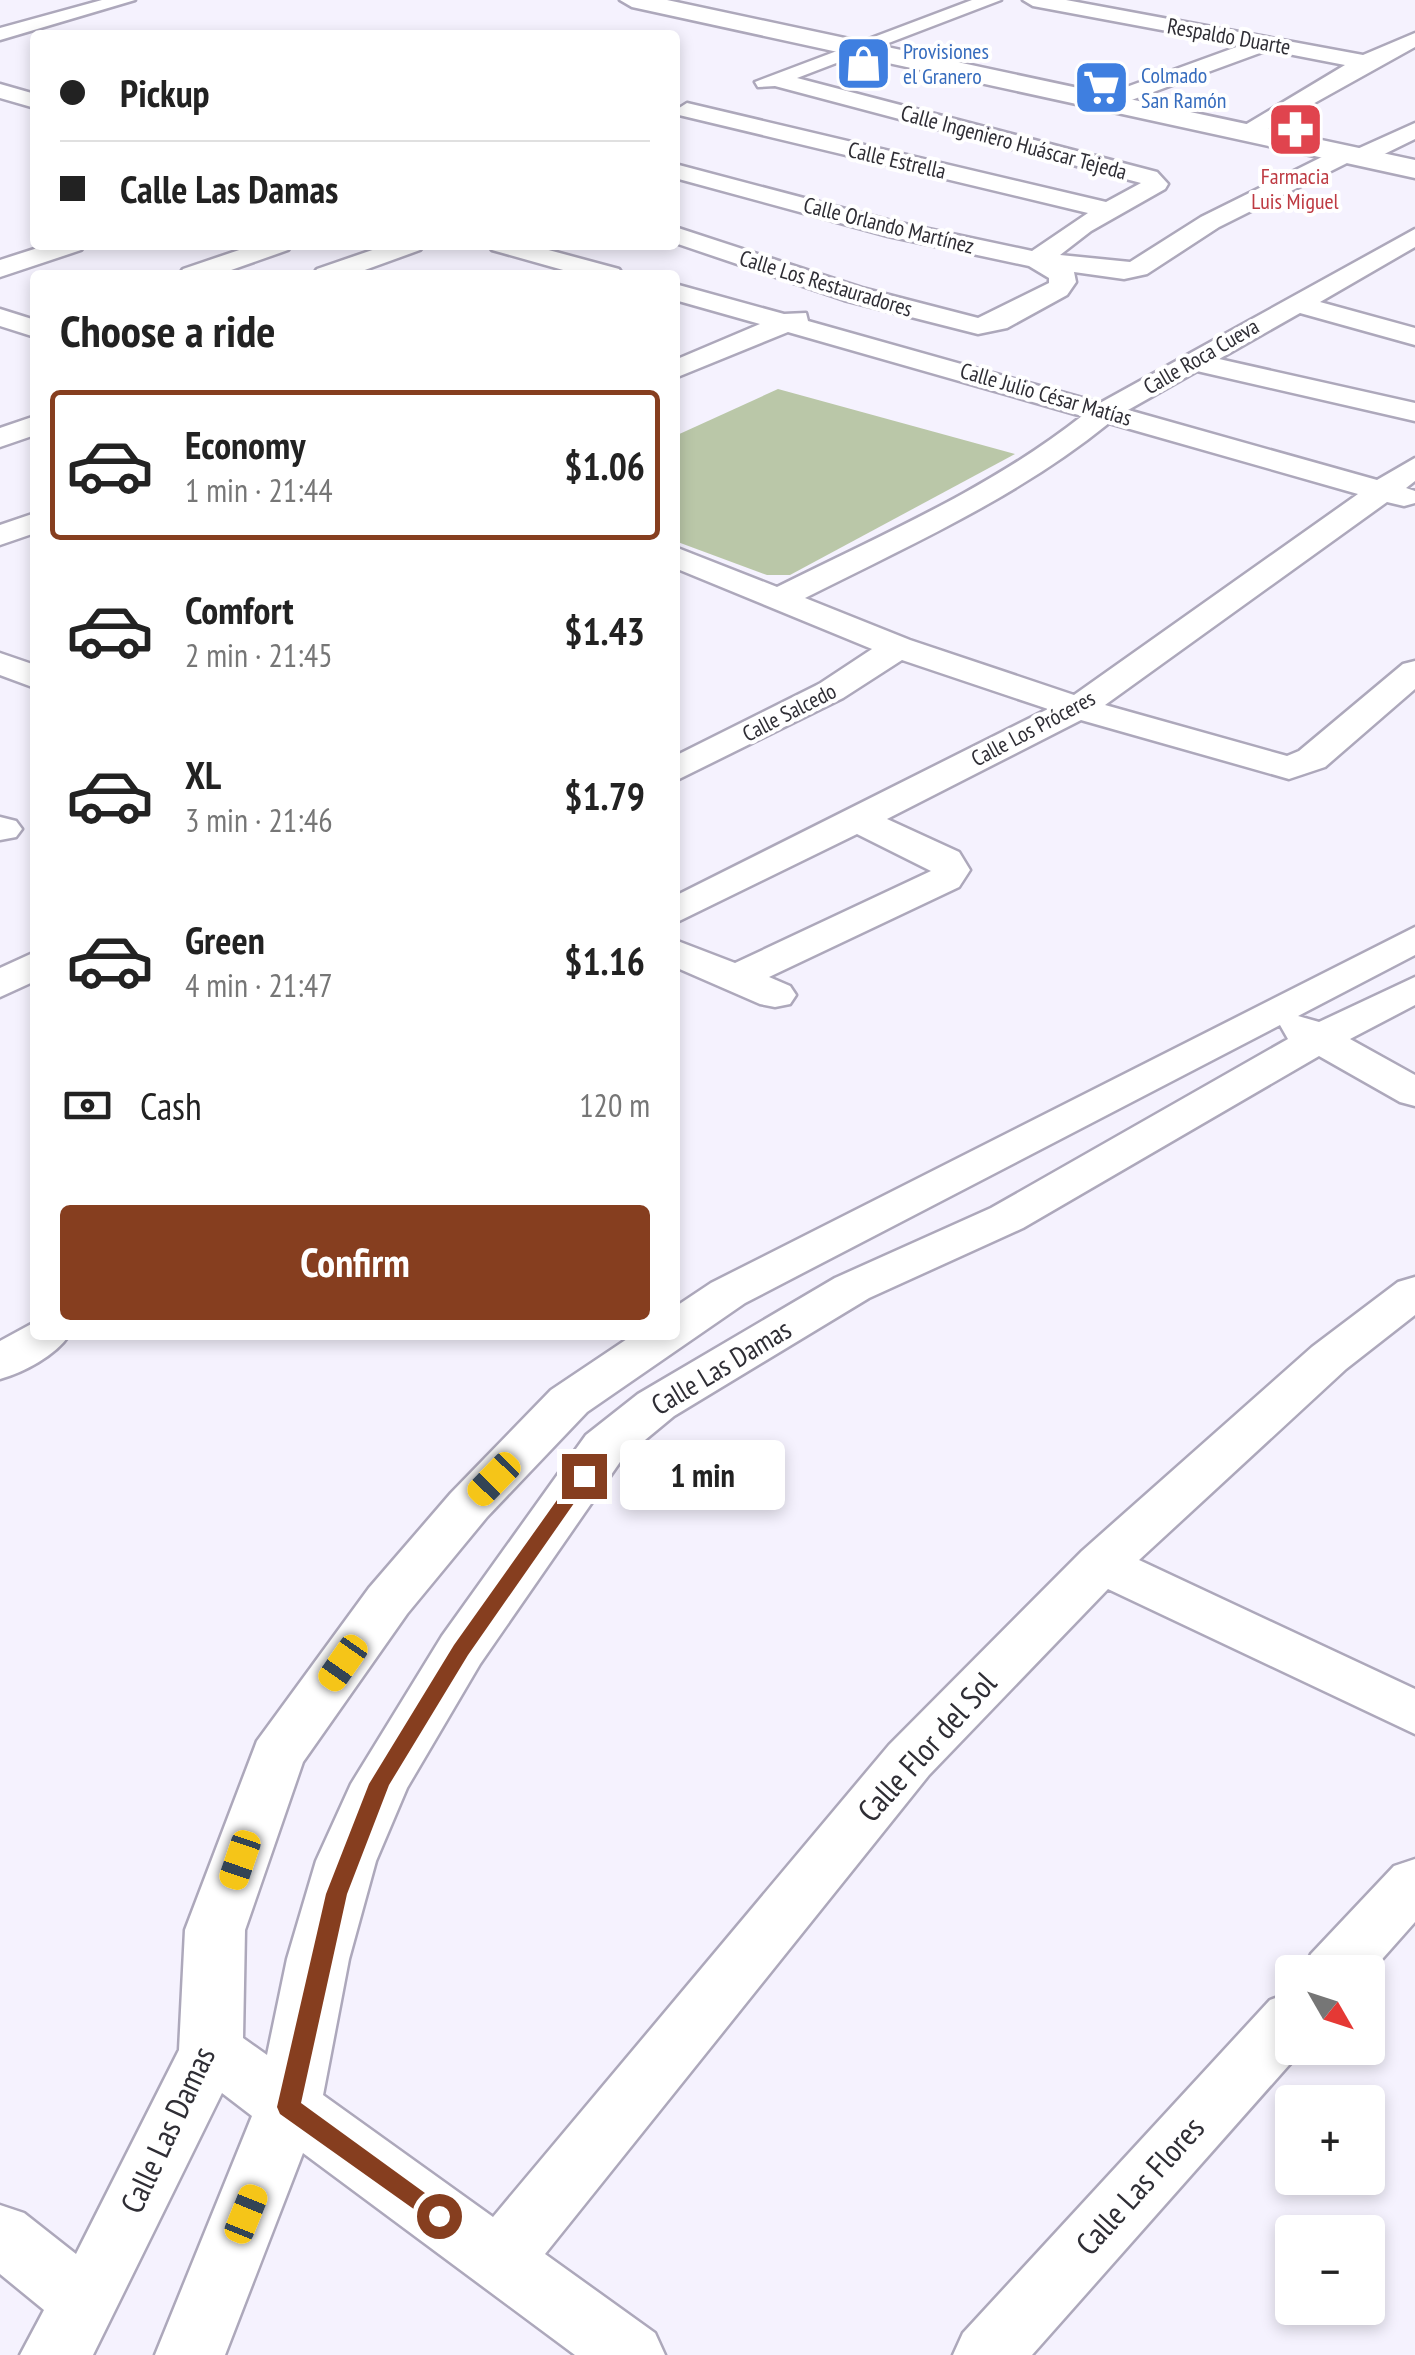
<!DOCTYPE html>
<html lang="en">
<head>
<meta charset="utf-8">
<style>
  body { margin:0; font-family:"PT Sans Narrow",sans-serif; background:#f2f2f2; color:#222; height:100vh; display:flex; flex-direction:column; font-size:38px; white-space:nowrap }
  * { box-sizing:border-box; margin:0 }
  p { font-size:32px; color:#767676 }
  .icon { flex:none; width:55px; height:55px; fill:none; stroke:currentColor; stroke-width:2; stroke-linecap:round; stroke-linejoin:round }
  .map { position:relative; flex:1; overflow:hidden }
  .drawer { position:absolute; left:30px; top:270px; width:650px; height:1070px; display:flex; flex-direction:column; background:#fff; border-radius:10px; box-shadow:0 5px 15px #0003 }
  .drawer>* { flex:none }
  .guide { position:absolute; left:30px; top:30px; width:650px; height:220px; border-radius:10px; box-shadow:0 5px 15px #0003; display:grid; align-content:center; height:220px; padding:0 30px; background:#fff }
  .needle { width:65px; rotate:129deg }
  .buttons { position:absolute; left:1275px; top:1955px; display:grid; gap:20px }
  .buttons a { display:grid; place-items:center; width:110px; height:110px; border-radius:10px; background:#fff; box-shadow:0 5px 15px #0003; font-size:50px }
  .end { position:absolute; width:45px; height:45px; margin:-22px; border:12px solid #863e1f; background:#fff; box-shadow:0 0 0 5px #fff }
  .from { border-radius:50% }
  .bubble { position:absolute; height:70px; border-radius:10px; background:#fff; box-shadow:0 5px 15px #0003; font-size:32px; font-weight:600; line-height:70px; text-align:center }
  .car { position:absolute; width:30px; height:60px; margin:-30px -15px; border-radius:12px; box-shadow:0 0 8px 2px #0007; background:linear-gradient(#f5c518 24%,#345 0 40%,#f5c518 0 76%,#345 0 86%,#f5c518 0) }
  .guide b { display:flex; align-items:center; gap:35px; height:95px; font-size:38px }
  .guide b+b { border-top:2px solid #e0e0e0 }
  .guide i { width:25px; height:25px; background:#222 }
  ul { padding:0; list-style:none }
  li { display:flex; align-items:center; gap:30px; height:150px; margin:0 20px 15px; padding:0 10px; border:5px solid transparent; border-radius:10px }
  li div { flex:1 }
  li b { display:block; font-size:38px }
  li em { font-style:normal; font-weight:600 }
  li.current { border-color:#863e1f }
  li>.icon { width:90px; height:90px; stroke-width:1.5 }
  h2 { padding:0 30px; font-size:45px; line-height:120px }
  .pay { display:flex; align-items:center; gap:25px; height:110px; padding:0 30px; font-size:38px }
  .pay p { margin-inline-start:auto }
  .button { display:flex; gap:20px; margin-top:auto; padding:20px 30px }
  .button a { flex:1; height:115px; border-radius:10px; background:#863e1f; color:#fff; font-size:40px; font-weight:600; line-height:115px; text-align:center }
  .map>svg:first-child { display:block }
  .green { fill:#bac7a8 }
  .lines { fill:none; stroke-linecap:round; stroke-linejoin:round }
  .minor-casing { stroke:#ada8bb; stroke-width:5 }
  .tertiary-casing { stroke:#ada8bb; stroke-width:5 }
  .minor { fill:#fff; fill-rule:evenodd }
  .tertiary { fill:#fff; fill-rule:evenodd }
  .route { fill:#863e1f }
  .labels { text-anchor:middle; stroke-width:8; stroke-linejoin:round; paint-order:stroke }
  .far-street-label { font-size:22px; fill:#2f2e35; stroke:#fff }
  .far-shop-label { font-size:22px; fill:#366cbe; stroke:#fff; text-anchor:start }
  .far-health-label { font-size:22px; fill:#be3a42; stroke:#fff }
  .street-label { font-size:28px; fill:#2f2e35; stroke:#fff }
  .near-street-label { font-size:32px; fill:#2f2e35; stroke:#fff }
</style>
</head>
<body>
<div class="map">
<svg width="1415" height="2355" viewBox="0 0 1415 2355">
  <rect width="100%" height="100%" fill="#f5f2fe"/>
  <path class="green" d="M778,389l237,65 -225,121h-23l-92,-34v-105z"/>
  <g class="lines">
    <defs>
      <path id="minor" d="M102,0h33l-135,40v-12z
        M972,0h29l-204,78 360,94 11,12 -3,5 -74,42 -31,24 70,7 71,-45 137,-68 17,1 60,-27v16l-47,23 -17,-1 -132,66 -72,47 -23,5 -50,-7 2,10 -9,13 -60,33 -29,6 -134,-34 -169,-57v-16l187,61 116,30 71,-35v-5l-20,-12 -141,-30 -213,-58v-14l216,57 141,30 56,-38 -409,-98 -3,-5 11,-7 419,99 35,-19 -366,-97 -17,1 -3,-5z
        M1023,0h43l297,55 52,-22v14l-167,93 -8,-2v-10l105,-63 -77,-15 -161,59 -8,-2v-10l143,-52 -209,-39z
        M0,84l35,10v14l-35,-10z
        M1415,229v18l-95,55 95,26v17l-115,-32 -81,46 196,44v18l-218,-50 -69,39 249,70 38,-22v23l-9,7 9,3v12l-11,3 -17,-4 -282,203 182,51 12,-5 104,-87 12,-3v28l-90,78 -36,12 -208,-59 -194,99 72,33 11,18 -11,17 -190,90 21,9 6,9 -6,9 -15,3 -15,-3 -85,-37v-27l60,23 196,-92 -74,-37 -182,89v-27l373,-187 -146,-49 -59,38 -168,83v-25l144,-72 53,-35 -197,-81v-21l102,40c104,-52 214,-99 305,-171l-294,-84 -113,46v-18l85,-36 -85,-24v-16l109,30 22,-1 2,8 292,82zM1109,423l249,71 -284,201 -164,-55 -105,-42c105,-53 213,-101 304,-175z
        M47,245h38l-4,5 -81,27v-17z
        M254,245h38l-4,5 -71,25h-38l4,-6z
        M387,245h37l-4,5 -69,25h-38l4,-6z
        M488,245h42l89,24 4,6h-42l-89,-25z
        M0,309l35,11v17l-35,-11z
        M35,416v19l-35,12v-19z
        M35,513v20l-35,12v-20z
        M0,653l35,12v23l-35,-13z
        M0,817l16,4 6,8 -6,8 -16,3z
        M1415,927v28l-117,61 21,6 96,-45v28l-65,34 65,36v31l-15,-4 -81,-46 -296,172 -154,70 -195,118 -52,43 -142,205 -73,124 -31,73 -27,98 -26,136 170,122 396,-472 193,-194 230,-204 86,-65 17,-5v38l-69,54 -207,191 276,129v45l-307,-145 -179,186 -384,479 110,79 10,22h-90l-272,-202 -78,202h-70l97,-239 -30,-23 -129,262h-73l24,-45 -44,-36v-69l24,8 52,41 103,-204 6,-120 72,-189 112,-153 82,-95 100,-103 82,-55h42v-28l36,-24zM1280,1025l8,14 -297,169 -156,70 -197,116 -52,41 -144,201 -91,148 -35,77 -29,98 -20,96 -24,-17 2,-108 58,-168 104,-148 80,-97 100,-105 158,-109z
        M35,952v29l-35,16v-29z
        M35,1322v13h34c-14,21 -45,37 -69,44v-38z
        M1415,1859v63l-47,53 -66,-3 9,-18 83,-88z
        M1292,1992v56h12l-272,307h-79l10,-22 307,-333z"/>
      <path id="tertiary" d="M620,0h47l748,160v18l-783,-171z"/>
    </defs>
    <use href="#minor" class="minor-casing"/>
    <use href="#tertiary" class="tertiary-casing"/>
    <use href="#minor" class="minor"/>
    <use href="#tertiary" class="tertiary"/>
  </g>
  <path class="route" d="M584,1470l9,6 -125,179 -79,130 -42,109 -46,209 146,106 4,7 -4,8 -8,3 -159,-113 -3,-7 49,-213 43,-110 85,-139 123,-173z"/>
  <defs>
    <symbol id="shop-square" viewBox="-11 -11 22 22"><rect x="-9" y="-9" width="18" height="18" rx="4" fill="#3f7fe0" stroke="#fff"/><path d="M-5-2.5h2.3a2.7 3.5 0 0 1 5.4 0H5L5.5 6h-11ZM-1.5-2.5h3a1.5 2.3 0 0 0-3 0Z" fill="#fff"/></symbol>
    <symbol id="supermarket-square" viewBox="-11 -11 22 22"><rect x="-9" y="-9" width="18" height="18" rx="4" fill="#3f7fe0" stroke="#fff"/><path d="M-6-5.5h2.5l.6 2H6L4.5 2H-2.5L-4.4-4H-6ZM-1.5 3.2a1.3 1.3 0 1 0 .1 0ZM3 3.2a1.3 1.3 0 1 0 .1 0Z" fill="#fff"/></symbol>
    <symbol id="pharmacy-square" viewBox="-11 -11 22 22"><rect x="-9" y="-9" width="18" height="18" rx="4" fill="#e0444e" stroke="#fff"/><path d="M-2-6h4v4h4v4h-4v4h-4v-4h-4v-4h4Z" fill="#fff"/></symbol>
  </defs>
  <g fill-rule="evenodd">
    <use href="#shop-square" x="832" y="32" width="63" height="63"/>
    <use href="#supermarket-square" x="1070" y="56" width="63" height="63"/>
    <use href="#pharmacy-square" x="1264" y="98" width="63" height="63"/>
  </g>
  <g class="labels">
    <g class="far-street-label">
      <text transform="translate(1229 36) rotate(10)" y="8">Respaldo Duarte</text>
      <text transform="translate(1014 142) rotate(15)" y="8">Calle Ingeniero Huáscar Tejeda</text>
      <text transform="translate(897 160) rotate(13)" y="8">Calle Estrella</text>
      <text transform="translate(889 225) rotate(14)" y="8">Calle Orlando Martínez</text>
      <text transform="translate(826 283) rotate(17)" y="8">Calle Los Restauradores</text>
      <text transform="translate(1201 356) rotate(-30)" y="8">Calle Roca Cueva</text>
      <text transform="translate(1046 394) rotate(16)" y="8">Calle Julio César Matías</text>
      <text transform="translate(789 712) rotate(-27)" y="8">Calle Salcedo</text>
      <text transform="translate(1033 728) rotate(-28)" y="8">Calle Los Próceres</text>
    </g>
    <g class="far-shop-label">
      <text x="903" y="59">Provisiones<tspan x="903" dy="25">el Granero</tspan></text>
      <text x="1141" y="83">Colmado<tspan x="1141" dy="25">San Ramón</tspan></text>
    </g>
    <g class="far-health-label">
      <text x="1295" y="184">Farmacia<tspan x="1295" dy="25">Luis Miguel</tspan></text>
    </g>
    <g class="street-label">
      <text transform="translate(721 1367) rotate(-31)" y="10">Calle Las Damas</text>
    </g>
    <g class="near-street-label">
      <text transform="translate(927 1747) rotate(-48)" y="11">Calle Flor del Sol</text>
      <text transform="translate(168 2130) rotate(-65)" y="11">Calle Las Damas</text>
      <text transform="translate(1140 2186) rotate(-48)" y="11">Calle Las Flores</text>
    </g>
  </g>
</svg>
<div class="buttons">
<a><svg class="needle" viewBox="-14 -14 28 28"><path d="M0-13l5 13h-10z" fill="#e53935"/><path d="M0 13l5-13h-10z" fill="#767676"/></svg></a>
<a>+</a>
<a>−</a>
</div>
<i class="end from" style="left:439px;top:2216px"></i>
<i class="end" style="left:584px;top:1476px"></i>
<div class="bubble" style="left:620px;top:1440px;width:165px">1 min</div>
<i class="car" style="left:494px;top:1479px;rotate:224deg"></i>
<i class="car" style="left:343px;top:1663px;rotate:215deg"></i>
<i class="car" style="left:240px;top:1860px;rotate:199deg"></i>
<i class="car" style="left:246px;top:2214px;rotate:22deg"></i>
<div class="guide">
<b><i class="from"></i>Pickup</b>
<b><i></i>Calle Las Damas</b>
</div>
<section class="drawer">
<h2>Choose a ride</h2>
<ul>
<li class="current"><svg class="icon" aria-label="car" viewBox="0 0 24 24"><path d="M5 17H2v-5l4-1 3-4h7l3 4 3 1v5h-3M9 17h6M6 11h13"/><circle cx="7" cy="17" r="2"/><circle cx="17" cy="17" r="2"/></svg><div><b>Economy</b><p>1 min · 21:44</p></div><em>$1.06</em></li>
<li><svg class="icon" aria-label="car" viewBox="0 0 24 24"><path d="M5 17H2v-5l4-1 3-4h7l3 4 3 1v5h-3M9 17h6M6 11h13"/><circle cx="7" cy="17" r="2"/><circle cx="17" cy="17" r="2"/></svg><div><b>Comfort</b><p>2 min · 21:45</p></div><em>$1.43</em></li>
<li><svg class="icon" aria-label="car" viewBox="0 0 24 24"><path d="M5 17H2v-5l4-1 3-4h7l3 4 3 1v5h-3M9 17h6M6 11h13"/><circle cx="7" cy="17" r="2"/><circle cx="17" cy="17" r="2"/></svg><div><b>XL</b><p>3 min · 21:46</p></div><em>$1.79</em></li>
<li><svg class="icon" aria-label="car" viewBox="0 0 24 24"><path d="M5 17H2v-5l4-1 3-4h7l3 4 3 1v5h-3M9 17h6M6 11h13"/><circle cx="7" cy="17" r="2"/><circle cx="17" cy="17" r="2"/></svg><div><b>Green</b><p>4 min · 21:47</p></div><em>$1.16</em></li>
</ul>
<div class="pay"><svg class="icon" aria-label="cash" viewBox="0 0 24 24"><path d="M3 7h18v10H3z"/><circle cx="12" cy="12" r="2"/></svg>Cash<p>120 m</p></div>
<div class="button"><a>Confirm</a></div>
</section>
</div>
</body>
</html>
